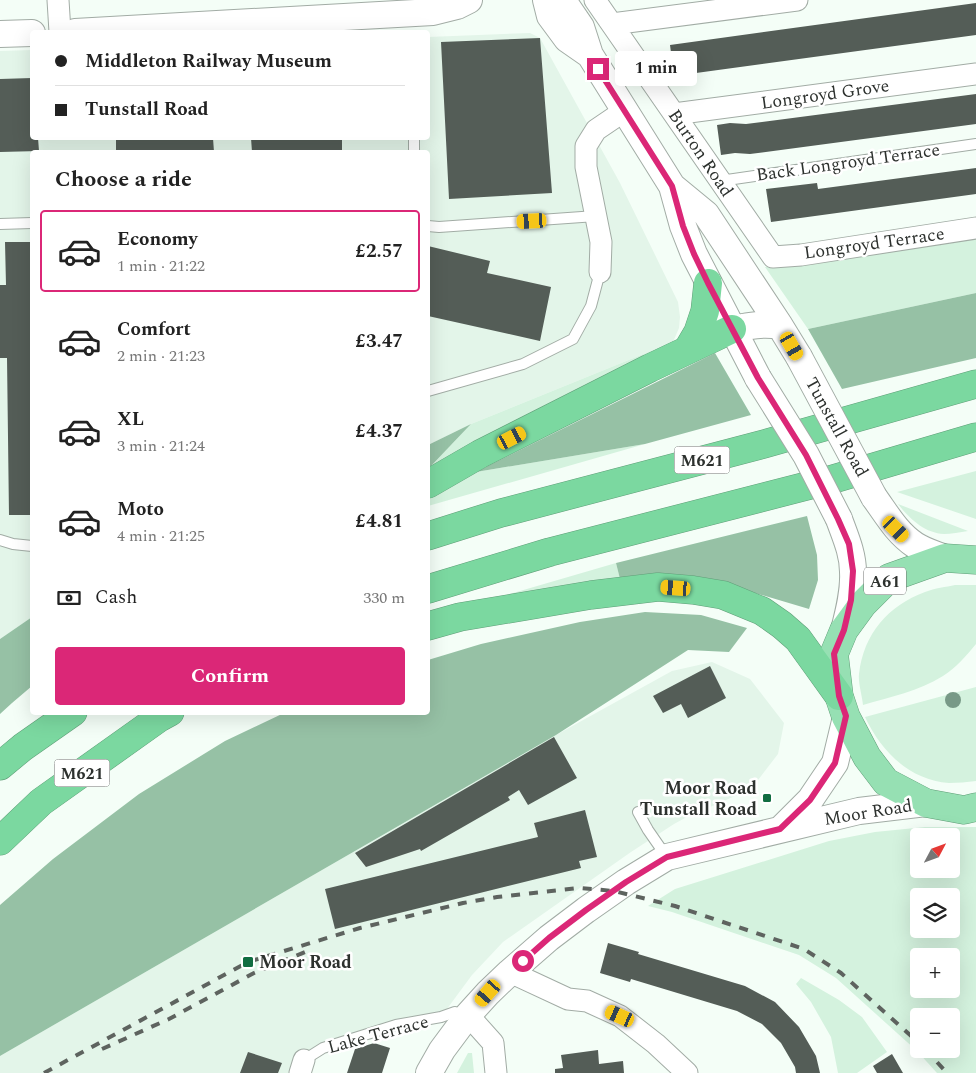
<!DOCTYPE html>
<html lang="en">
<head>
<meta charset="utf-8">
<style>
  body { margin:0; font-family:Spectral,serif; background:#f2f2f2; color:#222; height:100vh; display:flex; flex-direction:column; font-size:19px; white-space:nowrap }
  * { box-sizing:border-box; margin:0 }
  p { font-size:16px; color:#767676 }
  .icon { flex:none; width:28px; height:28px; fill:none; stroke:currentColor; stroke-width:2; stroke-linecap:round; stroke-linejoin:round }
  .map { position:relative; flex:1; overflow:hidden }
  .drawer { position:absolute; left:30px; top:150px; width:400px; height:565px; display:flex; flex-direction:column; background:#fff; border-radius:5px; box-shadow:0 5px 20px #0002 }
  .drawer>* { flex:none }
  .guide { position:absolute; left:30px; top:30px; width:400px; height:110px; border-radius:5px; box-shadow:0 5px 20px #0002; display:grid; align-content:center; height:110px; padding:0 25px; background:#fff }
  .needle { width:32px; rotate:49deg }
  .buttons { position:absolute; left:910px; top:828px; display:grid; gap:10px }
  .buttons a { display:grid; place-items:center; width:50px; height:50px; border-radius:5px; background:#fff; box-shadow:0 5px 20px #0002; font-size:25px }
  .end { position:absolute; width:22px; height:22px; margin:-11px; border:6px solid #db2777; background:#fff; box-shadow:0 0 0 2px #fff }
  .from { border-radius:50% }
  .bubble { position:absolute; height:35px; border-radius:5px; background:#fff; box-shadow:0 5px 20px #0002; font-size:16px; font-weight:700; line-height:35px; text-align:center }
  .car { position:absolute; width:15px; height:30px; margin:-15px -8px; border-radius:6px; box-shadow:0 0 4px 1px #0007; background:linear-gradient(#f5c518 24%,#345 0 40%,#f5c518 0 76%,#345 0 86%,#f5c518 0) }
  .guide b { display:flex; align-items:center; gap:18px; height:48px; font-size:19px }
  .guide b+b { border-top:1px solid #e0e0e0 }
  .guide i { width:12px; height:12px; background:#222 }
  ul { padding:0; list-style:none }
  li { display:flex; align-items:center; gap:15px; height:82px; margin:0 10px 8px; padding:0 15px; border:2px solid transparent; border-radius:5px }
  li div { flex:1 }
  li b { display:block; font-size:19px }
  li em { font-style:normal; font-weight:700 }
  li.current { border-color:#db2777 }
  li>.icon { width:45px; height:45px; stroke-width:1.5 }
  h2 { padding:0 25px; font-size:22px; line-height:60px }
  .pay { display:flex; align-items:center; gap:12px; height:55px; padding:0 25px; font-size:19px }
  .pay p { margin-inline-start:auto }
  .button { display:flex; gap:10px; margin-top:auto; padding:10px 25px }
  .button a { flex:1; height:58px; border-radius:5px; background:#db2777; color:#fff; font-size:20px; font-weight:700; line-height:58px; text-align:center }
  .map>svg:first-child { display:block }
  .built { fill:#e3f5e9 }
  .green { fill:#d4f2de; fill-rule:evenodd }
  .forest { fill:#96c1a5 }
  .building { fill:#545d57 }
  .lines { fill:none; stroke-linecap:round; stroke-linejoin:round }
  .service-casing { stroke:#a2aca5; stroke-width:12 }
  .minor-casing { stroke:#a2aca5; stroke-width:23 }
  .tertiary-casing { stroke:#a2aca5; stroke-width:28 }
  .trunk-casing { stroke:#609e78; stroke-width:29 }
  .motorway-casing { stroke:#609e78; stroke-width:29 }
  .service { stroke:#fff; stroke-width:10 }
  .minor { stroke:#fff; stroke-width:21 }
  .tertiary { stroke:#fff; stroke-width:26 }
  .trunk { stroke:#96e0b3; stroke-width:28 }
  .motorway { stroke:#7bd8a0; stroke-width:28 }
  .rail { stroke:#5e635f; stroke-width:4; stroke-dasharray:9 9; stroke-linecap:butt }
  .tertiary-bridge-casing { stroke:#a2aca5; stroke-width:28; stroke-linecap:butt }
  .tertiary-bridge { stroke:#fff; stroke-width:26 }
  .tree { fill:#789987 }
  .route { stroke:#db2777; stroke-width:6 }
  .poi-dot { fill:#116d41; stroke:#fff; stroke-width:2 }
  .labels { text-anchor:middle; stroke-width:5; stroke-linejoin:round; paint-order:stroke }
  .shield { fill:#fff; stroke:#6c6f6d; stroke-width:1 }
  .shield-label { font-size:16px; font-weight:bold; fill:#2d312e }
  .street-label { font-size:18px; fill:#2d312e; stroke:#fff }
  .poi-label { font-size:18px; font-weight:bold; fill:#2d312e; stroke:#fff; text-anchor:end }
</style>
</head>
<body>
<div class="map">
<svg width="976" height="1073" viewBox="0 0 976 1073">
  <rect width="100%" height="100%" fill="#f4fef7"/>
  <path class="built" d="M530,33l10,5 80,145 58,119 2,15 -1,11 -6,14 -202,82 -43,21v-293h-396v465l-32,22v-588l32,-1v88h396v-101z
    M712,662l38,17 34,44 -6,31 -27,35 -66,29 -11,6 -43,28 -128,90 -31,33 -31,42 -118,31 -23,25h-300v-17l556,-321 116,-64z"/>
  <path class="green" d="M976,239v54l-168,36 -43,-62z
    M673,342l-242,124 40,-42z
    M645,444l-217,62v-10l48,-24z
    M976,471v48l-79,-27z
    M898,504l70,27c-8,1 -17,3 -24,3 -20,-1 -35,-16 -46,-30z
    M616,563l4,16 -182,36z
    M955,585h21v59c-10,12 -20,24 -33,32 -24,15 -53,21 -80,29 -1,-10 -5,-22 -4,-31 5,-41 29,-68 66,-82 10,-4 21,-5 30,-7z
    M976,687v94c-9,1 -18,2 -27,2 -40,-3 -68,-32 -84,-66z
    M925,827h51v246h-39l-20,-22 -81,-73 -37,-23 -127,-43 -24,-6 27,-17 154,-48 46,-9zM919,836h32v33h-32zM919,896h32v33h-32zM919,956h32v33h-32zM919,1016h32v33h-32z
    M801,978l38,22 23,17 25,35 -30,21h-19l-7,-36 -20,-35 -15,-18z
    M468,1053h4l2,20h-17z"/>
  <path class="forest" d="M976,293v65l-134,31 -34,-60z
    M715,353l36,62 -106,29 -169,28z
    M471,424l-40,42 -3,2v-23z
    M807,516l10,39 1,25 -9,29 -54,-16 -135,-14 -4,-16z
    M645,612l56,3 46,13 -18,24 -41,-2 -132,85 -556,321v-151l53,-46 86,-65 86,-53 59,-28 144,-1v-52l53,-16 99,-22z
    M32,617v69l-20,17 -12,11v-75z"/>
  <path class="building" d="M976,3v32l-302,41 -4,-31z
    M540,38l12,155 -103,6 -8,-157z
    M32,78v60h6l1,13 -39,1v-73z
    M976,94v30l-226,30 -15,-1 -14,2 -4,-30 13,-2 16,1z
    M116,138h97l1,14h-98z
    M251,138h91v14h-90z
    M976,168v26l-205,28 -5,-33 51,-6 1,6z
    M5,242h27v273h-23l-2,-157h-7v-73h6z
    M428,246l62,15 -3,12 64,14 -11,54 -112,-25z
    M710,666l16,32 -38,20 -7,-14 -18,9 -10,-17z
    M554,737l23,41 -49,27 -9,-15 -11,7 2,3 -89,51 -1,-2 -54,18 -11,-14z
    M585,810l12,47 -18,4 2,7 -246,61 -10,-40 213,-52 -4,-14z
    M608,943l31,9 -1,2 107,32 30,16 24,25 17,29 4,17h-24l-1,-6 -14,-24 -19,-19 -25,-13 -106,-32 -1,3 -30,-9z
    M374,1043l16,5 -8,25h-35l8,-24z
    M598,1050l1,14 24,-3 1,12h-69v-4l8,-1 -2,-13z
    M248,1052l34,11 -4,10h-38z
    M892,1054l11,19h-26l-4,-7z"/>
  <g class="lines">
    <defs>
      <path id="service" d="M414,152v-14
        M720,181l256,-37
        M0,224l32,-1
        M428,226l11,1 157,-11
        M428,391l95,-27 50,-25 18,-33 9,-34
        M0,540l13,4 19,2
        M638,812l10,18 18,26
        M304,1060l19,-12 73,-23 45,-8 14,-5 11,3"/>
      <path id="minor" d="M58,0l2,32
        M595,0l178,257 28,-2 175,-27
        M612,24l185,-24
        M674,114l302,-40
        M600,272l1,-30 -15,-75v-21l10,-16 28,-19
        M510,972l58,27 19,2 33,15 36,28 31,29
        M468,1015l25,28 3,30
        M300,1073l4,-13"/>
      <path id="tertiary" d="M546,0l4,16 17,23 23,16
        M558,0l8,5 15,22 9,28 82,131 11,40 11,28 64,124
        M75,32l358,-20 24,-6 12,-6
        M0,34l32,-1
        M672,186l34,28 74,112 19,31
        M732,329c16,-3 31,-6 48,-3
        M874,497c13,18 23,36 41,48 9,6 20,9 30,13
        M839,519c6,17 14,34 14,53 1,19 -4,39 -9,58
        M781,829l29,-29 25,-37 11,-46
        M429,1073l13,-23 26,-35 20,-22 22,-21 39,-34 37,-28 40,-28 41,-25 192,-46 67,-8"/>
      <path id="trunk" d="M976,560l-31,-2 -56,20 -26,26 -19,26 -10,24 5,42 7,21 21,40 19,25 40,21 38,7 12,-3"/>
      <path id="motorway" d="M688,349l10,-17 7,-21 3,-28
        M428,484l52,-30 170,-86 82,-39
        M428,536l73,-23 263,-69 212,-60
        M428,589l122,-37 280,-72 146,-43
        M428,626l32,-9 131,-22 67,-8 35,3 30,5 39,16 20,14 16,14 41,57
        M0,766l23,-19 50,-35
        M0,841l41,-39 118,-84 11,-6"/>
    </defs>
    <use href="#service" class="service-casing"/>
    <use href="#minor" class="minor-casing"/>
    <use href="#tertiary" class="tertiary-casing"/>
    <use href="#trunk" class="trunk-casing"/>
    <use href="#motorway" class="motorway-casing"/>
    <use href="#service" class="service"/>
    <use href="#minor" class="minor"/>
    <use href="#tertiary" class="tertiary"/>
    <use href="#trunk" class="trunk"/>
    <use href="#motorway" class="motorway"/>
    <path class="rail" d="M102,1049l67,-30 85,-46 56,-23
      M925,1049l22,24
      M44,1073l204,-111 112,-34 103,-25 34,-6 82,-9 35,3 61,15 129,43 37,24 78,70"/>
    <defs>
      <path id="tertiary-bridge" d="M799,357l75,140
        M758,378l48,77 33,64"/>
    </defs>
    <use href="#tertiary-bridge" class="tertiary-bridge-casing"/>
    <use href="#tertiary-bridge" class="tertiary-bridge"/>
  </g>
  <circle class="tree" cx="953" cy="700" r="8"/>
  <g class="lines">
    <path class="route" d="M523,961l26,-23 37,-28 40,-28 41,-25 113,-28 30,-29 25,-37 11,-47 -7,-20 -5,-42 10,-24 7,-30 2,-29 -4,-27 -11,-25 -32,-64 -48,-77 -50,-95 -14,-29 -11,-28 -11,-40 -74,-117"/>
  </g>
  <g class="poi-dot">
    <rect x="762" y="793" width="10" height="10" rx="2.5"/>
    <rect x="242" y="956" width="12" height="12" rx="2.5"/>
  </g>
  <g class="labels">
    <g class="shield">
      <rect x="674.5" y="446.5" width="55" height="27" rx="4"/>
      <rect x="864" y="567.5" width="42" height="27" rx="4"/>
      <rect x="54.5" y="759.5" width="55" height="27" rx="4"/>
    </g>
    <g class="shield-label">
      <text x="702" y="466">M621</text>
      <text x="885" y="587">A61</text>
      <text x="82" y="779">M621</text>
    </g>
    <g class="street-label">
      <text transform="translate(825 94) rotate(-8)" y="6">Longroyd Grove</text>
      <text transform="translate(701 153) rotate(56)" y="6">Burton Road</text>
      <text transform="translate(848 162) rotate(-8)" y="6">Back Longroyd Terrace</text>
      <text transform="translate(874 243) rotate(-8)" y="6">Longroyd Terrace</text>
      <text transform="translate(837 427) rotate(61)" y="6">Tunstall Road</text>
      <text transform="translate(868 812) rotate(-9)" y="6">Moor Road</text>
      <text transform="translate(378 1034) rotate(-15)" y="6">Lake Terrace</text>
    </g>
    <g class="poi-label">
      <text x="757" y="794">Moor Road<tspan x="757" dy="21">Tunstall Road</tspan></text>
      <text x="259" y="968" text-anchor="start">Moor Road</text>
    </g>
  </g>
</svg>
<div class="buttons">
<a><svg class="needle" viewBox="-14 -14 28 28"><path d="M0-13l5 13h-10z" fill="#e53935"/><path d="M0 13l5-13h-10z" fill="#767676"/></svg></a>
<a><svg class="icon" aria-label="layers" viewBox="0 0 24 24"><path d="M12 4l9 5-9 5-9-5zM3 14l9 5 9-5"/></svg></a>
<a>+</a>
<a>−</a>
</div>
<i class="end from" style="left:523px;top:961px"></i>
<i class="end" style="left:598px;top:69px"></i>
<div class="bubble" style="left:615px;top:51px;width:82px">1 min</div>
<i class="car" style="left:532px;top:221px;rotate:267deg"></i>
<i class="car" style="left:792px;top:346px;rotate:150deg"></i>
<i class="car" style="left:512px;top:438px;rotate:63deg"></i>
<i class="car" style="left:896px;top:529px;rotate:135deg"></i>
<i class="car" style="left:676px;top:588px;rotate:274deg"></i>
<i class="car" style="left:488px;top:993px;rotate:221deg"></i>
<i class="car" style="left:620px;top:1016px;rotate:294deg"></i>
<div class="guide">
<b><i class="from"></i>Middleton Railway Museum</b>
<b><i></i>Tunstall Road</b>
</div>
<section class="drawer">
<h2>Choose a ride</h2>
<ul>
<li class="current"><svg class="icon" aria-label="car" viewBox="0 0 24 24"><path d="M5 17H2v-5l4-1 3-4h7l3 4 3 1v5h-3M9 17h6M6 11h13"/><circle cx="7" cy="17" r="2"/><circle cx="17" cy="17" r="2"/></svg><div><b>Economy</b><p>1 min · 21:22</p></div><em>£2.57</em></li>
<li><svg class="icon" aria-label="car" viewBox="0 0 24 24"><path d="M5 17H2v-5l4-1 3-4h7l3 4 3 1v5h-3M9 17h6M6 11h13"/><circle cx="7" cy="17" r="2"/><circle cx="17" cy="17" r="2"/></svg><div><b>Comfort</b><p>2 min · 21:23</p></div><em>£3.47</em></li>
<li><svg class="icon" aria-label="car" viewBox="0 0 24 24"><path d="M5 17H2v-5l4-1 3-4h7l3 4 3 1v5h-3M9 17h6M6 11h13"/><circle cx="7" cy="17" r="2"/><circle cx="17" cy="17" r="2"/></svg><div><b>XL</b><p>3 min · 21:24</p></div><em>£4.37</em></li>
<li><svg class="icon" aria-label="car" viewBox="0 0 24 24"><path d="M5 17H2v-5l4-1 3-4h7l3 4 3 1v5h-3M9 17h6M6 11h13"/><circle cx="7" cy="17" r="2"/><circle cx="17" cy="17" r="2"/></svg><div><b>Moto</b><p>4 min · 21:25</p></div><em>£4.81</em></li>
</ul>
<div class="pay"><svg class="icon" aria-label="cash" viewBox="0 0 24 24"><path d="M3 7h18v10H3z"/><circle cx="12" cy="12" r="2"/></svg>Cash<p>330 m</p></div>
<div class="button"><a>Confirm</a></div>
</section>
</div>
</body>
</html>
